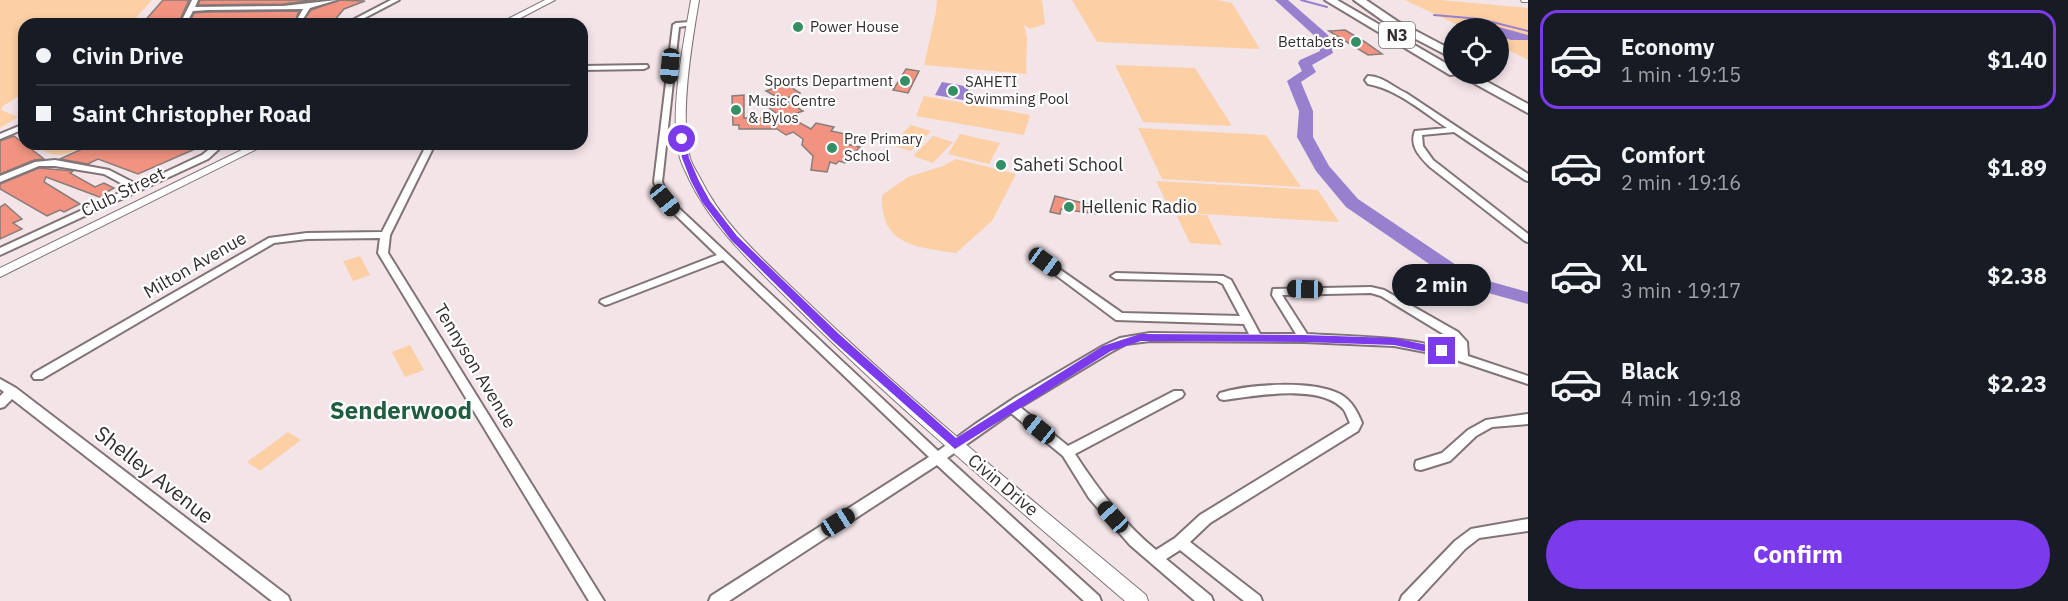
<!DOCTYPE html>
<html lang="en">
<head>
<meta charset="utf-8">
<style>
  body { margin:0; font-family:"IBM Plex Sans",sans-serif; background:#20242c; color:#f1f3f6; height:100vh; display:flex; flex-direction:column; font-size:22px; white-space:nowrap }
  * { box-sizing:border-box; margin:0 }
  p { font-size:20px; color:#9ea1a6 }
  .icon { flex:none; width:33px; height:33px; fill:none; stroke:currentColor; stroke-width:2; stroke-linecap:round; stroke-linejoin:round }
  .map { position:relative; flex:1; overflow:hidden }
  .details { display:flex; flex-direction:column; background:#171b24; width:540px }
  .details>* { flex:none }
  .hud { position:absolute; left:18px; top:18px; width:570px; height:132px; border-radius:18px; box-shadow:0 3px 9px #0003; display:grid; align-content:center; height:132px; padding:0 18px; background:#171b24 }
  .buttons { position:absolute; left:1443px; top:18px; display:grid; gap:12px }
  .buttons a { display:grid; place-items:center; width:66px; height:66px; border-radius:50%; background:#171b24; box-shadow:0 3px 9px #0003; font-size:30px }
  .end { position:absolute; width:27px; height:27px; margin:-14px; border:8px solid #7c3aed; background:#fff; box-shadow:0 0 0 3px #fff }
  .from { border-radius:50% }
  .bubble { position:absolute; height:42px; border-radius:21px; background:#171b24; box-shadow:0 3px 9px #0003; font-size:20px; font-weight:800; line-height:42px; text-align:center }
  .car { position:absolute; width:18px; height:36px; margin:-18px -9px; border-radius:8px; box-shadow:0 0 4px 2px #0007; background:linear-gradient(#222 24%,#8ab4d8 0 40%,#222 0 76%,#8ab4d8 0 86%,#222 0) }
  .hud b { display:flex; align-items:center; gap:21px; height:57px; font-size:22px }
  .hud b+b { border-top:2px solid #363941 }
  .hud i { width:15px; height:15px; background:#f1f3f6 }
  ul { padding:10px 0 0; list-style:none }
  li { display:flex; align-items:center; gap:18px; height:99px; margin:0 12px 9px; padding:0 6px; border:3px solid transparent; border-radius:18px }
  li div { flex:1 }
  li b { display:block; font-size:22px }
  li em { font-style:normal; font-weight:800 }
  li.selected { border-color:#7c3aed }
  li>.icon { width:54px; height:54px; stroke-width:1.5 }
  .button { display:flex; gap:12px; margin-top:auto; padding:12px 18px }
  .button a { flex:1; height:69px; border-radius:36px; background:#7c3aed; color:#fff; font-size:24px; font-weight:800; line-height:69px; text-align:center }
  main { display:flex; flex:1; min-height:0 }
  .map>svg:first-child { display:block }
  .green { fill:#fccfa5 }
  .water { fill:#9980cf }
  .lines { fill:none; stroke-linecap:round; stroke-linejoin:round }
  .stream { stroke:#9980cf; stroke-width:2 }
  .river { fill:#9980cf; fill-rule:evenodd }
  .building { fill:#f19380; stroke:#897c79; stroke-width:1.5 }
  .minor-casing { stroke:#817477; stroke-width:4 }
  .major-casing { stroke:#817477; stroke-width:2 }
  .highway-casing { stroke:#817477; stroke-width:4 }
  .minor { fill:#fff; fill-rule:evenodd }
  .major { fill:#fff; fill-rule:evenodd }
  .highway { fill:#fff; fill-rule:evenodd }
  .route { fill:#7c3aed }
  .poi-dot { fill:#358f64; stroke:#fff; stroke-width:2 }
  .labels { text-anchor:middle; stroke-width:4.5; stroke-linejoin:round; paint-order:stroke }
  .far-poi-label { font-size:15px; fill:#342e30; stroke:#fff; text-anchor:start }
  .shield { fill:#fff; stroke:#716d6e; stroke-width:1.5 }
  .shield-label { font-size:16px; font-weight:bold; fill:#342e30 }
  .poi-label { font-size:18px; fill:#342e30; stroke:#fff; text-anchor:start }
  .street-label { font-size:18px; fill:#342e30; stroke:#fff }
  .near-street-label { font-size:21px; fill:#342e30; stroke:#fff }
  .district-label { font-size:24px; font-weight:bold; fill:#205d40; stroke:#fff }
</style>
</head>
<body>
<main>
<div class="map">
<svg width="1528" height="601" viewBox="0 0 1528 601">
  <rect width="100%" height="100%" fill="#f3e4e8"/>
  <path class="green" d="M0,0h152l-19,21 1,3h-110v69l-21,13 -2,4 17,7 -18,11z
    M937,0h105l3,24 -15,5 -6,-4 3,12 -1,37 -102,-9 12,-53z
    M1072,0h145l15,3 28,46 -163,-7z
    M1405,0h35l88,8v52l-29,-15 -1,-17h-34z
    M1115,65l80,3 37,58 -89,-4z
    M924,96l106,19 -6,20 -108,-19z
    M911,125l20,6 -20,20 -21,-6z
    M1138,128l128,7 35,52 -139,-8z
    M960,134l40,9 -11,21 -41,-10z
    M933,136l20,6 -20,21 -20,-7z
    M31,144h59c-29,13 -31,16 -59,0z
    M956,159l60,15 -24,47 -36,32c-41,-6 -76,-8 -74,-58l26,-18 35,-11z
    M1156,181l162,9 21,32 -168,-10z
    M1176,214l31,1 15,30 -32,-2z
    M360,256l10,19 -17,6 -10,-20z
    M410,345l14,25 -19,7 -13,-25z
    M288,432l13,8 -41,31 -13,-9z"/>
  <path class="water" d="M1480,25h12l36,10v5h-17l-12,-4 -1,-8h-15z
    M942,82l28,5 -7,13 -28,-5z"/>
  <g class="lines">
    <path class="stream" d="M1301,0l26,7
      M1434,15l46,4 48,12"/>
    <path class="river" d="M1275,0h13l40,35 5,18 -21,12 4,7 -15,10 12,29v26l16,29 29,33 116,78 54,15v12l-68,-19 -114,-78 -30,-36 -19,-34 2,-26 -12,-30 15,-10 -4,-8 2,-3 20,-9 -2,-12z"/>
  </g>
  <path class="building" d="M163,0h26l-11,24h-36z
    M200,0h117l-34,4 -85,1z
    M339,0l26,1 -21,8 -11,13 -8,2h-57l2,-3 -27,-1 -4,4h-50l5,-11 14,-1 91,-1 -3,8 6,3 9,-12z
    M1345,30l20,12 17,12 -14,1 -39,-24z
    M906,69l13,2 -11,22 -15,-3z
    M786,84l14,9 -18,7 -16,-9z
    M744,95v23h47l20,11 5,-6 18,4 -3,4 15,3v10l14,3 -15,16 -6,-2 -3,3 -6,-2 -3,10 -16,-2 2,-14 -11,-11 1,-6 -10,-7 -7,3 -9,-6h-38v-4h-6l-1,-29z
    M787,101l16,10 -20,7 -15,-11z
    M14,136l30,23 -10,1 -34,14v-33z
    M93,144h89l13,5 -57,25 -40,-15 -10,5 -28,-5z
    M39,168l34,3 -3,2 25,14 9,-4 10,5 -9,5 4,2 -7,3 -56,-21 -2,5 36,22 -16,8 -4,-2 -13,6 -47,-27v-5z
    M1055,196l44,11 -2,7 -36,-5 -1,5 -10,-2z
    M5,204l17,15 -9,4 9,6 -22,10v-32z"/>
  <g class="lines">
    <defs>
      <path id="minor" d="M192,0h6l-3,7 88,-1 54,-6 -27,8 -7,11 -2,1 -3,-2 5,-9 -95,1 -15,1 -7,13h-6z
        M391,0h8l-46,24h-8z
        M690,22l3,2 -1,1 -13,2 -17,155 7,17 269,252 36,-26 42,-28 87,-51 17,-8 30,-5 99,1 -5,-10 -128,-4 -75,-56 -1,-2 5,-3 77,54 118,3 -17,-32 -6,-3 -101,-2 -5,-3 5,-3 107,3 8,4 29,54h36l-24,-39 1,-6 98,-2 13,3 74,42 9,10 1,14 60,20v8l-87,-29 -47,-9 -90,-4 -154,-1 -24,3 -15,8 -91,55 48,39 106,-55h8l2,3 -2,3 -107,57c23,35 48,69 81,96l19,-12 25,-23 150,-92c-2,-4 -4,-10 -6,-13 -23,-27 -89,-14 -120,-10l-4,-1 -2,-3 2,-3c29,-9 92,-13 120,1 12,7 17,17 22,29l-4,8 -148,92 -20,19 70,54 2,5h-18l-64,-51 -14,9 45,37 2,5h-18l-65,-56 -41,-47 -26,-42 -52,-43 -64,45 152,138 2,5h-17l-147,-136 -208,136h-20l2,-5 218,-139 -206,-197 -114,44 -4,1 -5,-3 1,-2 116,-45 -55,-53 -8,-20 19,-157 3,-2zM1371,293l10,3 69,42 6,5 1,9c-48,-16 -100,-15 -150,-18l-25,-39z
        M647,65l1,2 -4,2 -62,1v-4z
        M1368,76c14,0 25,11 38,17l122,81v7l-3,-1 -71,-48 -32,3 1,11 10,14 95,74v8l-3,-1 -95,-74c-10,-10 -21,-21 -15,-36l32,-3c-24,-16 -50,-39 -79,-44l-3,-4z
        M24,124v5l-24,10v-5z
        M211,144h8l1,4 -12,11 -208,96v-7l130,-60 -26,-14 -49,-8h-16l-39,16v-6l35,-14 20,-2 54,10 29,15 64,-30 10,-8z
        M427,144h8l-45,91 -2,18 216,348h-15l-211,-348 2,-15 -73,1 -33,4 -232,136h-8l-2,-3 2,-3 235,-135 38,-5 75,-1z
        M0,379l16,9 272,208 2,5h-18l-260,-202 -8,8 -4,1v-12l4,-4 -4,-3z
        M1528,414v10l-36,3 -16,9 -26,25 -29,9 -5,-1 -1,-4 1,-4 26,-8 26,-23 18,-10z
        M1528,519v12l-49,7 -14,11 -48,52h-17l2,-5 53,-55 16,-12z"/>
      <path id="major" d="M545,0h10l-46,24h-11z
        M691,0h8c-7,42 -20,117 -9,158 2,7 7,14 10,20 24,49 65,83 103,120 109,105 227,200 343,297l2,6h-23c-112,-97 -227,-192 -332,-297 -39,-39 -80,-75 -104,-125 -3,-7 -7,-14 -9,-21 -12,-40 4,-117 11,-158z
        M1521,0h7v2h-6z
        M254,144h13l-267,133v-9z"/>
      <path id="highway" d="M1325,0h12l117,68v6h5l-9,1z
        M1354,0h12l31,21 57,30v8l-65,-34z
        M1460,74h13l55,30v9l-67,-37z"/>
    </defs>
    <use href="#minor" class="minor-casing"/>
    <use href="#major" class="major-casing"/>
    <use href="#highway" class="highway-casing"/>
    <use href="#minor" class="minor"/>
    <use href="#major" class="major"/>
    <use href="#highway" class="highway"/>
  </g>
  <path class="route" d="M682,136l4,3 3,19 10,23 11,20 27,35 103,99 116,103 147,-92 37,-12 164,1 90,3 48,10 5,3 -5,4 -48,-10 -90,-3 -163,-1 -30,10 -156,98 -123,-109 -101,-100 -29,-38 -11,-21 -9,-23 -3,-19z"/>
  <g class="poi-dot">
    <circle cx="798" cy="27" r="6"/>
    <circle cx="1356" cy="42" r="6"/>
    <circle cx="905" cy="81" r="6"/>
    <circle cx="953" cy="91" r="6"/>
    <circle cx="736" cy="110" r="6"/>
    <circle cx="832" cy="148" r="6"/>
    <circle cx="1001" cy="165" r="6"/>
    <circle cx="1069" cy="207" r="6"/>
  </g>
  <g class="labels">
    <g class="far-poi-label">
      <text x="810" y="32">Power House</text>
      <text x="1344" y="47" text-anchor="end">Bettabets</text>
      <text x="893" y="86" text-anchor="end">Sports Department</text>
      <text x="965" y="87">SAHETI<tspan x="965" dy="17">Swimming Pool</tspan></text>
      <text x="748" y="106">Music Centre<tspan x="748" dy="17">&amp; Bylos</tspan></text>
      <text x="844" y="144">Pre Primary<tspan x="844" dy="17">School</tspan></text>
    </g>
    <rect class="shield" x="1379" y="22" width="36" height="26" rx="4.5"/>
    <g class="shield-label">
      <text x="1397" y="41">N3</text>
    </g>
    <g class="poi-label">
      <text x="1013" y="171">Saheti School</text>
      <text x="1081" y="213">Hellenic Radio</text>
    </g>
    <g class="street-label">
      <text transform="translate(123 192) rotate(-26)" y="6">Club Street</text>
      <text transform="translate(195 265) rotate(-30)" y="6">Milton Avenue</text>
      <text transform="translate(475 366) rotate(59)" y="6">Tennyson Avenue</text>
      <text transform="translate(1003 485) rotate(40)" y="6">Civin Drive</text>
    </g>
    <g class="near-street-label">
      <text transform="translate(154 475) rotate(38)" y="7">Shelley Avenue</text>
    </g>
    <g class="district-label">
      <text x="401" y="419">Senderwood</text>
    </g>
  </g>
</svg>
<div class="buttons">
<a><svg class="icon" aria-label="locate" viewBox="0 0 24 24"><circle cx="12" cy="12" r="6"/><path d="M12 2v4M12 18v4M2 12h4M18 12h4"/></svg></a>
</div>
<i class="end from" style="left:682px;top:139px"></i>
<i class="end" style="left:1442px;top:351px"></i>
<div class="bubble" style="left:1392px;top:264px;width:99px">2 min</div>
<i class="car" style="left:670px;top:66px;rotate:185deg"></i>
<i class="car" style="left:665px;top:200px;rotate:141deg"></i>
<i class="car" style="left:1045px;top:262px;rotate:126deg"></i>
<i class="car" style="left:1305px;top:289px;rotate:271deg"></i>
<i class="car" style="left:1039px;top:429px;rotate:309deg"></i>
<i class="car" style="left:1113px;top:517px;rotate:318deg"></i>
<i class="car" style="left:838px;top:522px;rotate:58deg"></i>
<div class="hud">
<b><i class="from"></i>Civin Drive</b>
<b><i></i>Saint Christopher Road</b>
</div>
</div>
<section class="details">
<ul>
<li class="selected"><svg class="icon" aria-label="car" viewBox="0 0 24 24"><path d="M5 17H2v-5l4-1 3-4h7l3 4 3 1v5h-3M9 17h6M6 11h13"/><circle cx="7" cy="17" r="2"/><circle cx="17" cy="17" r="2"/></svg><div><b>Economy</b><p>1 min · 19:15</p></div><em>$1.40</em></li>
<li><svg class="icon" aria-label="car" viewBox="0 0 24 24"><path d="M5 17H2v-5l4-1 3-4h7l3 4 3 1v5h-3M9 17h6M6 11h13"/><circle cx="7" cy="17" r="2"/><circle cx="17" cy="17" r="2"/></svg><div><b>Comfort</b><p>2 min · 19:16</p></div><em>$1.89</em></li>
<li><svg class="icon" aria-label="car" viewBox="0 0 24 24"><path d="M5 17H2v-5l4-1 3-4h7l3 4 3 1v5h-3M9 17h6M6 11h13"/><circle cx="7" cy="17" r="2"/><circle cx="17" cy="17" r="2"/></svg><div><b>XL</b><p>3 min · 19:17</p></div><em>$2.38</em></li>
<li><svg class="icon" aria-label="car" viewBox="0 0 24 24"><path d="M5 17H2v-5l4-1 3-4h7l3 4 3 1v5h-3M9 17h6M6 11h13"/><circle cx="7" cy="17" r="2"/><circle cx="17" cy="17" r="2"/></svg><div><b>Black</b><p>4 min · 19:18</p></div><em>$2.23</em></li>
</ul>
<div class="button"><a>Confirm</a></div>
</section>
</main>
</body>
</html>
